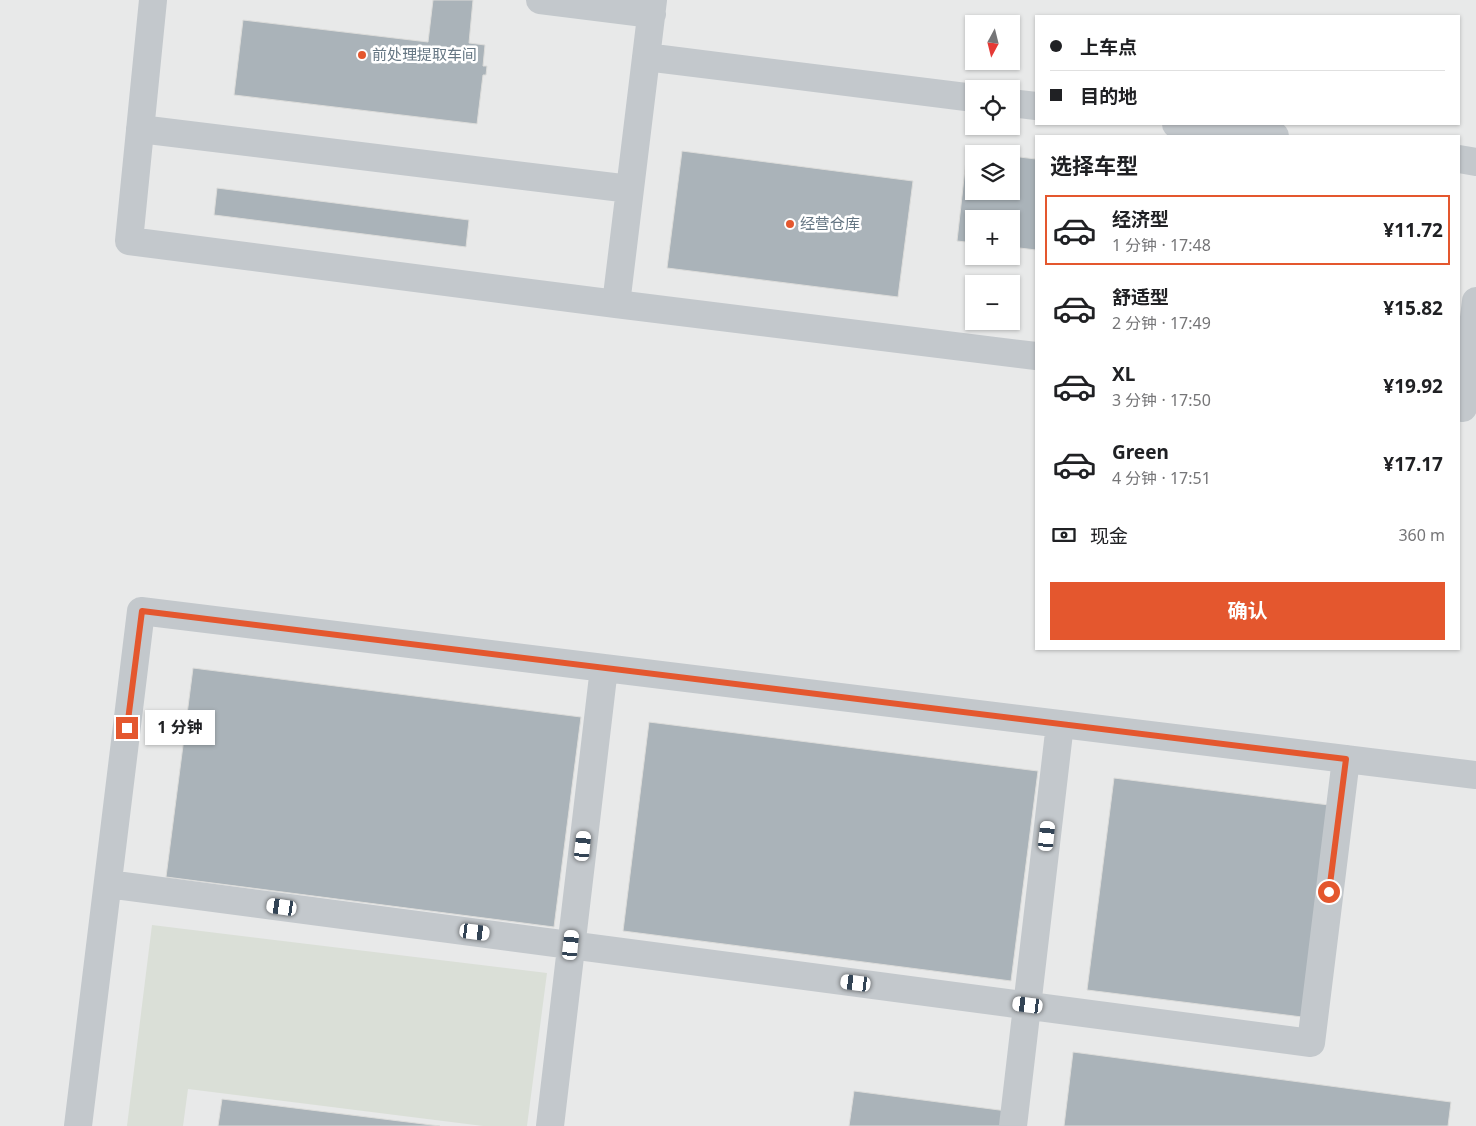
<!DOCTYPE html>
<html lang="zh">
<head>
<meta charset="utf-8">
<style>
  body { margin:0; font-family:"Noto Sans","Noto Sans SC",sans-serif; background:#f6f6f6; color:#202124; height:100vh; display:flex; flex-direction:column; font-size:19px; white-space:nowrap }
  * { box-sizing:border-box; margin:0 }
  p { font-size:16px; color:#757577 }
  .icon { flex:none; width:28px; height:28px; fill:none; stroke:currentColor; stroke-width:2; stroke-linecap:round; stroke-linejoin:round }
  .map { position:relative; flex:1; overflow:hidden }
  .sheet { position:absolute; left:1035px; top:135px; width:425px; height:515px; display:flex; flex-direction:column; background:#fff; border-radius:0px; box-shadow:0 1px 4px #0004 }
  .sheet>* { flex:none }
  .banner { position:absolute; left:1035px; top:15px; width:425px; height:110px; border-radius:0px; box-shadow:0 1px 4px #0004; display:grid; align-content:center; height:110px; padding:0 15px; background:#fff }
  .needle { width:32px; rotate:187deg }
  .controls { position:absolute; left:965px; top:15px; display:grid; gap:10px }
  .controls a { display:grid; place-items:center; width:55px; height:55px; border-radius:0px; background:#fff; box-shadow:0 1px 4px #0004; font-size:25px }
  .end { position:absolute; width:22px; height:22px; margin:-11px; border:6px solid #e4572e; background:#fff; box-shadow:0 0 0 2px #fff }
  .from { border-radius:50% }
  .bubble { position:absolute; height:35px; border-radius:0px; background:#fff; box-shadow:0 1px 4px #0004; font-size:16px; font-weight:700; line-height:35px; text-align:center }
  .car { position:absolute; width:15px; height:30px; margin:-15px -8px; border-radius:6px; box-shadow:0 0 4px 1px #0007; background:linear-gradient(#fff 24%,#345 0 40%,#fff 0 76%,#345 0 86%,#fff 0) }
  .banner b { display:flex; align-items:center; gap:18px; height:48px; font-size:19px }
  .banner b+b { border-top:1px solid #e0e0e0 }
  .banner i { width:12px; height:12px; background:#202124 }
  ul { padding:0; list-style:none }
  li { display:flex; align-items:center; gap:15px; height:70px; margin:0 10px 8px; padding:0 5px; border:2px solid transparent; border-radius:0px }
  li div { flex:1 }
  li b { display:block; font-size:19px }
  li em { font-style:normal; font-weight:700 }
  li.on { border-color:#e4572e }
  li>.icon { width:45px; height:45px; stroke-width:1.5 }
  h2 { padding:0 15px; font-size:22px; line-height:60px }
  .pay { display:flex; align-items:center; gap:12px; height:55px; padding:0 15px; font-size:19px }
  .pay p { margin-inline-start:auto }
  .action { display:flex; gap:10px; margin-top:auto; padding:10px 15px }
  .action a { flex:1; height:58px; border-radius:0px; background:#e4572e; color:#fff; font-size:20px; font-weight:700; line-height:58px; text-align:center }
  .map>svg:first-child { display:block }
  .built { fill:#e8e9e9; fill-rule:evenodd }
  .green { fill:#dadfd7 }
  .building { fill:#aab3b9; stroke:#dcdcda }
  .lines { fill:none; stroke-linecap:round; stroke-linejoin:round }
  .minor { stroke:#c3c8cc; stroke-width:28 }
  .route { stroke:#e4572e; stroke-width:6 }
  .poi-dot { fill:#e4572e; stroke:#fff; stroke-width:2 }
  .labels { text-anchor:middle; stroke-width:5; stroke-linejoin:round; paint-order:stroke }
  .poi-label { font-size:15px; fill:#657683; stroke:#fff; text-anchor:start }
</style>
</head>
<body>
<div class="map">
<svg width="1476" height="1126" viewBox="0 0 1476 1126">
  <rect width="100%" height="100%" fill="#fafaf8"/>
  <path class="built" d="M0,0h1476v1126h-1476zM1036,16h423v108h-423zM974,24h37v37h-37zM974,89h37v37h-37zM1036,136h423v513h-423zM974,154h37v37h-37zM974,219h37v37h-37zM974,284h37v37h-37z"/>
  <path class="green" d="M152,925l395,48 -20,153h-44l-295,-37 -5,37h-56z"/>
  <path class="building" d="M433,0h40l-4,43 16,2 -2,21h4l-1,9h-3l-6,49 -243,-29 9,-75 185,22z
    M682,151l231,30 -15,116 -231,-29z
    M967,151l27,3h-20v37h37v-35l25,3v91l-25,-3v-28h-37v24l-17,-2z
    M217,188l252,32 -3,27 -252,-32z
    M193,668l388,49 -27,210 -388,-50z
    M649,722l389,49 -27,210 -388,-50z
    M1114,778l215,27 -27,212 -215,-27z
    M1073,1052l378,50 -3,24h-384z
    M854,1091l153,20 -2,15h-156z
    M222,1099l218,27h-222z"/>
  <g class="lines">
    <path class="minor" d="M153,0l-24,241 487,63 420,52
      M540,0l112,14
      M646,57l328,41
      M1011,103l25,3
      M1176,124l99,12
      M140,129l490,60
      M1459,159l17,3
      M616,304l37,-304
      M1463,408l13,-107
      M108,884l1203,159 35,-284
      M78,1126l63,-515 1335,164
      M550,1126l54,-458
      M1013,1126l47,-402"/>
  </g>
  <g class="lines">
    <path class="route" d="M127,728l15,-117 1204,148 -17,133"/>
  </g>
  <g class="poi-dot">
    <circle cx="362" cy="55" r="5"/>
    <circle cx="790" cy="224" r="5"/>
  </g>
  <g class="labels">
    <g class="poi-label">
      <text x="372" y="60">前处理提取车间</text>
      <text x="800" y="229">经营仓库</text>
    </g>
  </g>
</svg>
<div class="controls">
<a><svg class="needle" viewBox="-14 -14 28 28"><path d="M0-13l5 13h-10z" fill="#e53935"/><path d="M0 13l5-13h-10z" fill="#757577"/></svg></a>
<a><svg class="icon" aria-label="locate" viewBox="0 0 24 24"><circle cx="12" cy="12" r="6"/><path d="M12 2v4M12 18v4M2 12h4M18 12h4"/></svg></a>
<a><svg class="icon" aria-label="layers" viewBox="0 0 24 24"><path d="M12 4l9 5-9 5-9-5zM3 14l9 5 9-5"/></svg></a>
<a>+</a>
<a>−</a>
</div>
<i class="end from" style="left:1329px;top:892px"></i>
<i class="end" style="left:127px;top:728px"></i>
<div class="bubble" style="left:145px;top:710px;width:70px">1 分钟</div>
<i class="car" style="left:1047px;top:836px;rotate:6deg"></i>
<i class="car" style="left:583px;top:846px;rotate:6deg"></i>
<i class="car" style="left:282px;top:907px;rotate:278deg"></i>
<i class="car" style="left:475px;top:932px;rotate:97deg"></i>
<i class="car" style="left:571px;top:945px;rotate:6deg"></i>
<i class="car" style="left:856px;top:983px;rotate:277deg"></i>
<i class="car" style="left:1028px;top:1005px;rotate:277deg"></i>
<div class="banner">
<b><i class="from"></i>上车点</b>
<b><i></i>目的地</b>
</div>
<section class="sheet">
<h2>选择车型</h2>
<ul>
<li class="on"><svg class="icon" aria-label="car" viewBox="0 0 24 24"><path d="M5 17H2v-5l4-1 3-4h7l3 4 3 1v5h-3M9 17h6M6 11h13"/><circle cx="7" cy="17" r="2"/><circle cx="17" cy="17" r="2"/></svg><div><b>经济型</b><p>1 分钟 · 17:48</p></div><em>¥11.72</em></li>
<li><svg class="icon" aria-label="car" viewBox="0 0 24 24"><path d="M5 17H2v-5l4-1 3-4h7l3 4 3 1v5h-3M9 17h6M6 11h13"/><circle cx="7" cy="17" r="2"/><circle cx="17" cy="17" r="2"/></svg><div><b>舒适型</b><p>2 分钟 · 17:49</p></div><em>¥15.82</em></li>
<li><svg class="icon" aria-label="car" viewBox="0 0 24 24"><path d="M5 17H2v-5l4-1 3-4h7l3 4 3 1v5h-3M9 17h6M6 11h13"/><circle cx="7" cy="17" r="2"/><circle cx="17" cy="17" r="2"/></svg><div><b>XL</b><p>3 分钟 · 17:50</p></div><em>¥19.92</em></li>
<li><svg class="icon" aria-label="car" viewBox="0 0 24 24"><path d="M5 17H2v-5l4-1 3-4h7l3 4 3 1v5h-3M9 17h6M6 11h13"/><circle cx="7" cy="17" r="2"/><circle cx="17" cy="17" r="2"/></svg><div><b>Green</b><p>4 分钟 · 17:51</p></div><em>¥17.17</em></li>
</ul>
<div class="pay"><svg class="icon" aria-label="cash" viewBox="0 0 24 24"><path d="M3 7h18v10H3z"/><circle cx="12" cy="12" r="2"/></svg>现金<p>360 m</p></div>
<div class="action"><a>确认</a></div>
</section>
</div>
</body>
</html>
